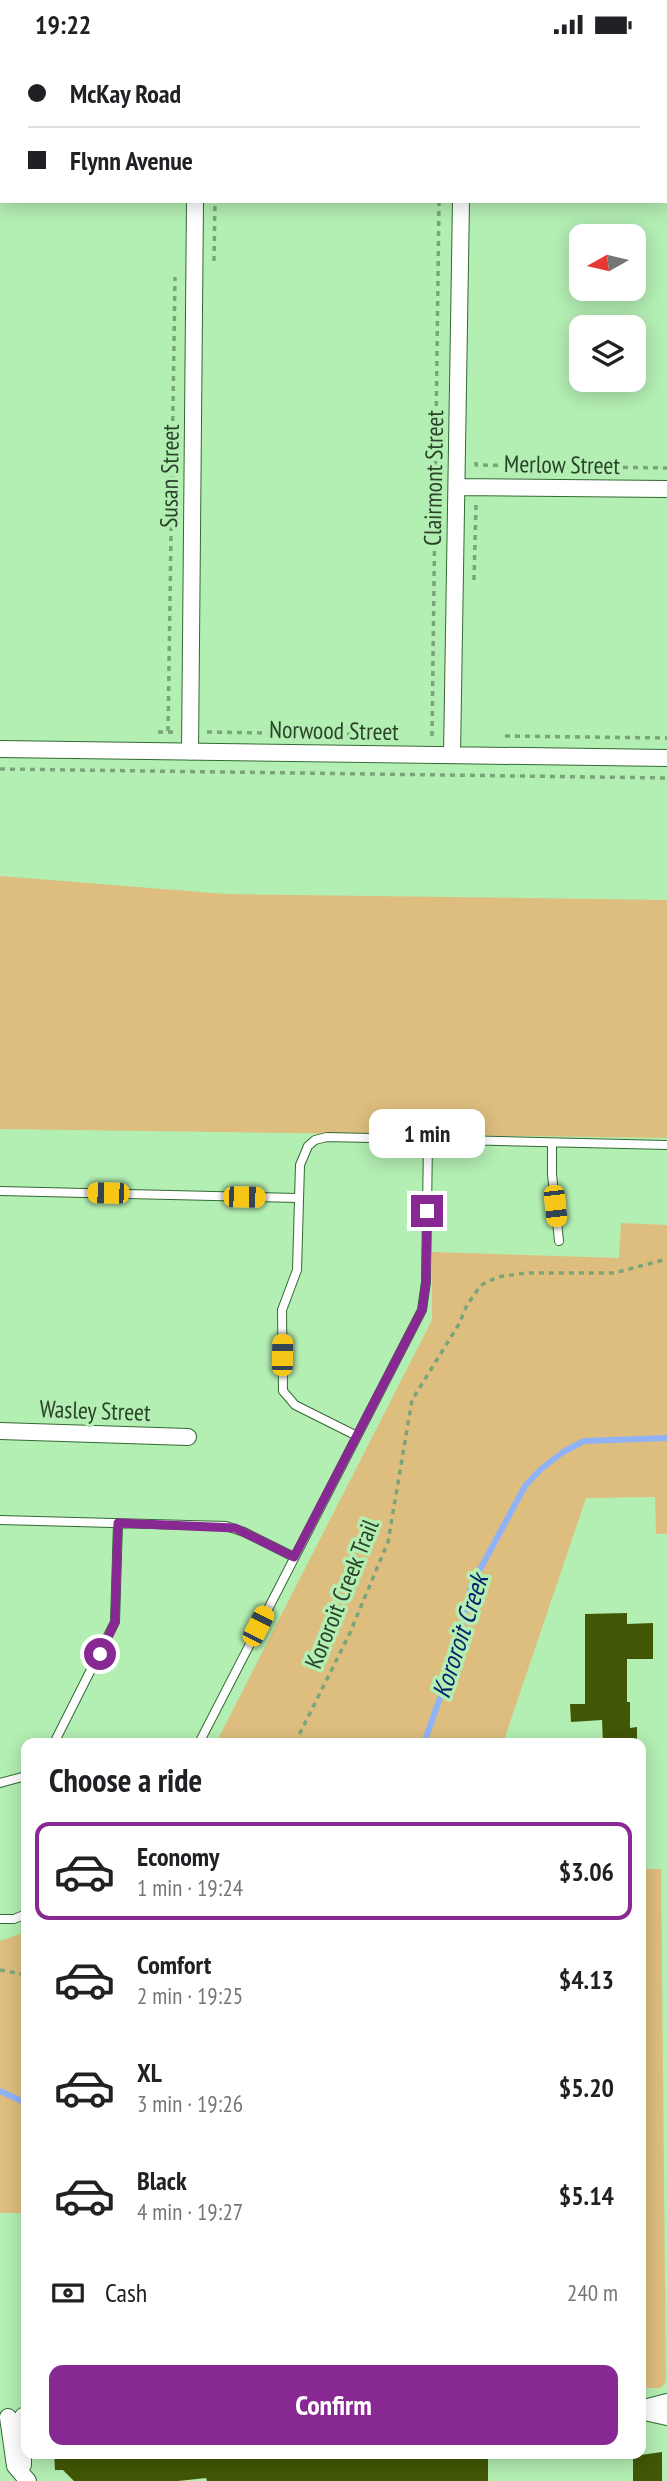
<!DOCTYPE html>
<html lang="en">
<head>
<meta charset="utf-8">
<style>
  body { margin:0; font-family:"PT Sans Narrow",sans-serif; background:#f6f6f6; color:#202124; height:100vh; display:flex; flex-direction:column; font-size:26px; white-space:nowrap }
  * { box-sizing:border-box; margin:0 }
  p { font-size:23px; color:#757577 }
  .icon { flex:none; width:38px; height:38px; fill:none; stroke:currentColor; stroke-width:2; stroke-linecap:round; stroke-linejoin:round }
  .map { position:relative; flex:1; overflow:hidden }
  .drawer { position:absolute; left:21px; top:1689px; width:625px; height:721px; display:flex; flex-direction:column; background:#fff; border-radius:14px; box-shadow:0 4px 18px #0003 }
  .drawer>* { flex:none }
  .top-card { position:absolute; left:0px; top:0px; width:668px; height:154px; box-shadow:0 4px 18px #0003; display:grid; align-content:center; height:154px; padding:0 28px; background:#fff }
  .needle { width:46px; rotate:262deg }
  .tools { position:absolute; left:569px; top:175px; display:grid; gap:14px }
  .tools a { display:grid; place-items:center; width:77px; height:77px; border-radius:14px; background:#fff; box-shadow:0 4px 18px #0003; font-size:35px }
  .end { position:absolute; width:32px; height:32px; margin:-16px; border:9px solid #882892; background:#fff; box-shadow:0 0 0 4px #fff }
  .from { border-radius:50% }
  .bubble { position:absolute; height:49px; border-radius:14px; background:#fff; box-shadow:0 4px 18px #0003; font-size:23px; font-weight:700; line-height:49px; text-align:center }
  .car { position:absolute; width:21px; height:42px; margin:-21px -10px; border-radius:9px; box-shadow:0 0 5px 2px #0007; background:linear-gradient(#f5c518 24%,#345 0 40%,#f5c518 0 76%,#345 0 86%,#f5c518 0) }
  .top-card b { display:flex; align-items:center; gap:24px; height:66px; font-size:26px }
  .top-card b+b { border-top:2px solid #e0e0e0 }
  .top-card i { width:18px; height:18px; background:#202124 }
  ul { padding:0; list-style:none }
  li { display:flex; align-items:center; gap:21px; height:98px; margin:0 14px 10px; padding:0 14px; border:4px solid transparent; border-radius:14px }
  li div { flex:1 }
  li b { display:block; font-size:26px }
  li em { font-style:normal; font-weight:700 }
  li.on { border-color:#882892 }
  li>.icon { width:63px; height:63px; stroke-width:1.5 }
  h2 { padding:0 28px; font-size:32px; line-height:84px }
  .pay { display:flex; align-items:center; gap:18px; height:77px; padding:0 28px; font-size:26px }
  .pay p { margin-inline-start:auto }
  .cta { display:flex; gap:14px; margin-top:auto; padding:14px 28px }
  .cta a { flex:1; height:80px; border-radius:14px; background:#882892; color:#fff; font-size:28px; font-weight:700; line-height:80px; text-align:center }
  .status { display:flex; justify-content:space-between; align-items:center; height:49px; padding:0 35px; background:#fff; direction:ltr }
  .status svg { height:19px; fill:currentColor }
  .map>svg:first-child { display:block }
  .green { fill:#debe7f }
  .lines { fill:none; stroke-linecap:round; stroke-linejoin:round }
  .stream { stroke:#90b2f7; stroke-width:6 }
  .building { fill:#425706 }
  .lane-casing { stroke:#346a34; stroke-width:10 }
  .street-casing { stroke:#346a34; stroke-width:18 }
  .path { stroke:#79a578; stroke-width:3.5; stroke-dasharray:5 5; stroke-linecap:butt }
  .lane { stroke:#fff; stroke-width:8 }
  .street { stroke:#fff; stroke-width:16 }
  .route { stroke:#882892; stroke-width:9 }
  .labels { text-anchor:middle; stroke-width:7; stroke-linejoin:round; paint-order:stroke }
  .street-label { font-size:24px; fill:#2b432a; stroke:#b3eeb2 }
  .water-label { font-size:26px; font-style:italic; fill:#041f6b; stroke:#b3eeb2 }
</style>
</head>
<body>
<div class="status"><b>19:22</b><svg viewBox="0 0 49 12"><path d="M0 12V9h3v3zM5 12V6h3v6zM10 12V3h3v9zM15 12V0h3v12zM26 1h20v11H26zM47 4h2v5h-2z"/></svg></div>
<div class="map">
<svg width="667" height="2432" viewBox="0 0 667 2432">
  <rect width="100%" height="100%" fill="#b3eeb2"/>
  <path class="green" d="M0,827l225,18 442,6v238l-667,-9z
    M621,1174l46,2v309h-11l-1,-37 -69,1 -83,245h-287l216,-423v-68l187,6z
    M640,1820h21l5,513 -5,6h-21z
    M26,1883v281h-26v-272z"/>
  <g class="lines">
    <path class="stream" d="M424,1694l27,-76 20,-81 54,-100 16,-17 22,-17 21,-11 83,-3
      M0,2042l26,12"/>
  </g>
  <path class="building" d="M627,1564v11l26,-1v36h-26v43h3v26l7,-1v16h-34l-1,-23 -31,2 -1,-18h15v-90z
    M662,2403v29h-29v-25z
    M54,2404h83v4l126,-4h129v4l96,-4v28h-281l-1,-3 -28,3h-104l-11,-11h-8z"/>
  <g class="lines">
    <defs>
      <path id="lane" d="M552,1094v31l7,67
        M0,1142l298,7
        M357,1387l-62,-31 -12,-14 -1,-81 15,-40 3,-105 8,-19 7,-6 12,-3 340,8
        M0,1471l226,6 18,6 50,25
        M54,1694l61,-121 3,-99
        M199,1694l223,-433 4,-28 2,-142
        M0,1734l26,-7
        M0,1870h14l12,-5"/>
      <path id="street" d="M197,2v-2
        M463,2v-2
        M457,438l210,2
        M0,700l667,9
        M190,703l5,-551
        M452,706l9,-554
        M0,1382l188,6
        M640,2360l27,-7
        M640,2362l27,6
        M8,2368l7,49 13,15
        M23,2416v-49"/>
    </defs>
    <use href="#lane" class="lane-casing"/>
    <use href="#street" class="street-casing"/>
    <path class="path" d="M561,2l106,-1
      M0,7h2
      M214,212l1,-60
      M476,413v3l191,3
      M474,531l2,-75
      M168,682l7,-454
      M158,683h17
      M207,683l188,3
      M432,687l7,-535
      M505,687l162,2
      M0,720l667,9
      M295,1694l54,-108 39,-93 24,-142 47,-76 8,-19 14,-20 17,-8 27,-4h89l53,-14
      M0,1921l26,5"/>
    <use href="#lane" class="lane"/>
    <use href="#street" class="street"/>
  </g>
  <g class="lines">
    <path class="route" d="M100,1605l15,-32 3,-99 117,5 59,29 128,-247 4,-28 1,-71"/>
  </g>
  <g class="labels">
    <g class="street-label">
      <text transform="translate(562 416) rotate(1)" y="8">Merlow Street</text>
      <text transform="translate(170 427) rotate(-89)" y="8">Susan Street</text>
      <text transform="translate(434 429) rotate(-89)" y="8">Clairmont Street</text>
      <text transform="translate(334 682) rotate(1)" y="8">Norwood Street</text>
      <text transform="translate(95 1362) rotate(2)" y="8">Wasley Street</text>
      <text transform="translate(342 1545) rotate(-68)" y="8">Kororoit Creek Trail</text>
    </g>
    <g class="water-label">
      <text transform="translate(460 1587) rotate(-72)" y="9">Kororoit Creek</text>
    </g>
  </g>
</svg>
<div class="tools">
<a><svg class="needle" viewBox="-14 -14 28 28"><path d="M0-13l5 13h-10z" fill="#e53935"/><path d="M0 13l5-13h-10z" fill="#757577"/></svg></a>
<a><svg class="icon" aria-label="layers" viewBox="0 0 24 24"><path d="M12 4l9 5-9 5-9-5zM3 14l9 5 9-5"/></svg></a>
</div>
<i class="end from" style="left:100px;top:1605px"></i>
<i class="end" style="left:427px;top:1162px"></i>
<div class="bubble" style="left:369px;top:1060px;width:116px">1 min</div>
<i class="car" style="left:108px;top:1144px;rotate:271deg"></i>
<i class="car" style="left:244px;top:1148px;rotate:91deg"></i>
<i class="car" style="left:555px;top:1157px;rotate:174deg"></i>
<i class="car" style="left:282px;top:1306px;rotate:1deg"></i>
<i class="car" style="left:258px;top:1577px;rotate:27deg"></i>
<div class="top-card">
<b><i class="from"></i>McKay Road</b>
<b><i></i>Flynn Avenue</b>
</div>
<section class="drawer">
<h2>Choose a ride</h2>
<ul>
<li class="on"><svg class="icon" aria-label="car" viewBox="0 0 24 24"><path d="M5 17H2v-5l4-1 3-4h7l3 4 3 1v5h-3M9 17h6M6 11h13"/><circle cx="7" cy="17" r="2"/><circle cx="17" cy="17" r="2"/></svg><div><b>Economy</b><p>1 min · 19:24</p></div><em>$3.06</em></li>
<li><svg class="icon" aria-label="car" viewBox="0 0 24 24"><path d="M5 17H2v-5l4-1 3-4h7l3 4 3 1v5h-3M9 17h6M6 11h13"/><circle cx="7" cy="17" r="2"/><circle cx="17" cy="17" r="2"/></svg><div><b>Comfort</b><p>2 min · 19:25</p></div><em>$4.13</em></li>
<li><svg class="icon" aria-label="car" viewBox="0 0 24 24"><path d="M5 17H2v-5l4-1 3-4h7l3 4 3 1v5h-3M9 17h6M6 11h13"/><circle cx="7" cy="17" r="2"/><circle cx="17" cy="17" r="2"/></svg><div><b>XL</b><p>3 min · 19:26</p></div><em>$5.20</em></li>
<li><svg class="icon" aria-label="car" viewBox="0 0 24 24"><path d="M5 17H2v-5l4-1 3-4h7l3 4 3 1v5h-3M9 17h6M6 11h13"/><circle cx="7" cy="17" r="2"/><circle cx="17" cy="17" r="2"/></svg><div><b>Black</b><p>4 min · 19:27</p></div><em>$5.14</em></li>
</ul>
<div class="pay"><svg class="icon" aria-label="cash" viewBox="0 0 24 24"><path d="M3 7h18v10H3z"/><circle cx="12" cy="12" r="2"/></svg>Cash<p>240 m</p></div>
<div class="cta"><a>Confirm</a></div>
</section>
</div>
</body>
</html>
